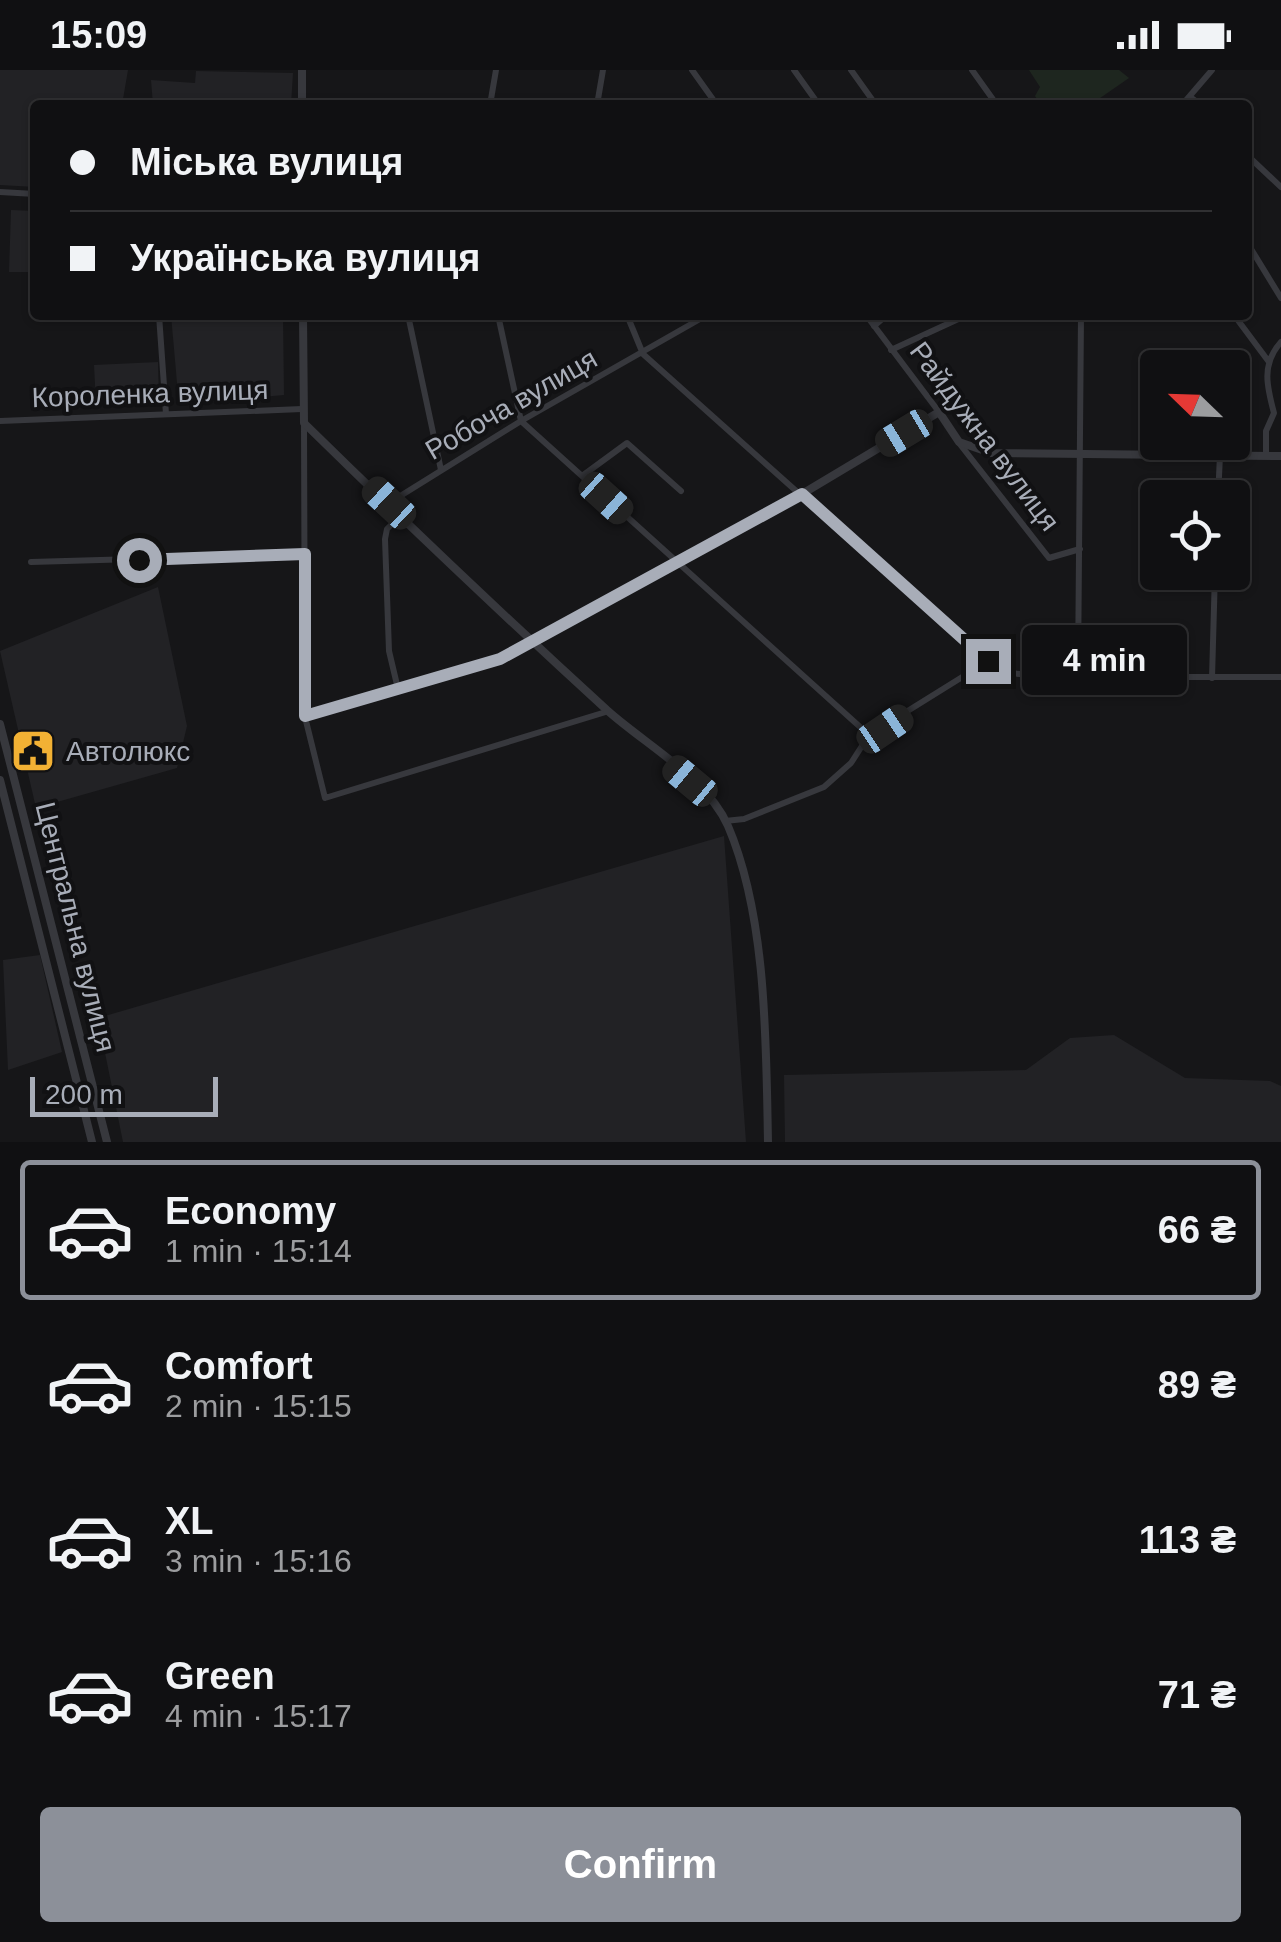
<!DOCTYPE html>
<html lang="en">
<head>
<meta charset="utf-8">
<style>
  body { margin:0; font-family:Arial,sans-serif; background:#1e1e20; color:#f1f3f6; height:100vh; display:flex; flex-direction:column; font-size:38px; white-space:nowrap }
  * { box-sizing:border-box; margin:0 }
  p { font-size:32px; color:#9c9d9f }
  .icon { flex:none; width:55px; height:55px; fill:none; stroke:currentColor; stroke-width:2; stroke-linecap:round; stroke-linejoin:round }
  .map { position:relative; height:1072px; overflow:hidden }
  .details { display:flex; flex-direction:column; background:#101012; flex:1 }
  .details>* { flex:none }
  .top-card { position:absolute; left:30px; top:30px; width:1222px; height:220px; border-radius:10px; box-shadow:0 2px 8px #0004,0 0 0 2px #303032; display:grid; align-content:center; height:220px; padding:0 40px; background:#101012 }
  .needle { width:65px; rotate:293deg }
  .controls { position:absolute; left:1140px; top:280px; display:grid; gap:20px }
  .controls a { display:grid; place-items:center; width:110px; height:110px; border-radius:10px; background:#101012; box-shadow:0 2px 8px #0004,0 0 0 2px #303032; font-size:50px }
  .scale { position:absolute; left:30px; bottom:25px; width:188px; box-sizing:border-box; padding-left:10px; border:5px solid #a8adb8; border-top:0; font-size:28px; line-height:35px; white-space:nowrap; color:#a8adb8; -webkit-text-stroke:8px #111113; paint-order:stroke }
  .end { position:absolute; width:45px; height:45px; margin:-22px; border:12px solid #a8adb8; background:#111; box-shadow:0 0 0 5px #111 }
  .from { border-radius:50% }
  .bubble { position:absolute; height:70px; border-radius:10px; background:#101012; box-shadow:0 2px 8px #0004,0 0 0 2px #303032; font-size:32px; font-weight:700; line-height:70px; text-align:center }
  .car { position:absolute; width:30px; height:60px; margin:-30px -15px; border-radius:12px; box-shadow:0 0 8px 2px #0007; background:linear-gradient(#222 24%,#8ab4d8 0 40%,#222 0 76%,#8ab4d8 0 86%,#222 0) }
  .top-card b { display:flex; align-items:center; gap:35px; height:95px; font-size:38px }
  .top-card b+b { border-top:2px solid #303032 }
  .top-card i { width:25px; height:25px; background:#f1f3f6 }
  ul { padding:18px 0 0; list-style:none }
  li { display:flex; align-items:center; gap:30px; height:140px; margin:0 20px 15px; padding:0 20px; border:5px solid transparent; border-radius:10px }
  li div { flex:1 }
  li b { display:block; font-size:38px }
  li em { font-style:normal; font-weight:700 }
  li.current { border-color:#8c9099 }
  li>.icon { width:90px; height:90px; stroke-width:1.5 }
  .primary-button { display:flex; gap:20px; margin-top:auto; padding:20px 40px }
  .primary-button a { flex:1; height:115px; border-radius:10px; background:#8c9099; color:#fff; font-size:40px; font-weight:700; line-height:115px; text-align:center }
  .status { display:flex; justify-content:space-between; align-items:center; height:70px; padding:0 50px; background:#101012; direction:ltr }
  .status svg { height:28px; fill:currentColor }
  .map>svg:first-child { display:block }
  .built { fill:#222225 }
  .green { fill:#1e261f }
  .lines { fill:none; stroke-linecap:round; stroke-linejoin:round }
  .minor { stroke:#37383d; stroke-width:6 }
  .tertiary { stroke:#37383d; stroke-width:8 }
  .route { stroke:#a8adb8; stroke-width:12 }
  .labels { text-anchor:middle; stroke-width:8; stroke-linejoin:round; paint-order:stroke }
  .street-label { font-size:28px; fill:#a8adb8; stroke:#111113 }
  .poi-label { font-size:28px; fill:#a8adb8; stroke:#111113; text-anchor:start }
</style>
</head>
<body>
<div class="status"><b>15:09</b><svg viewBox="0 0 49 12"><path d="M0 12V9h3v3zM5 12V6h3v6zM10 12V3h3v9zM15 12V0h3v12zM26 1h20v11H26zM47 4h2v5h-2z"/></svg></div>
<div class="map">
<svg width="1281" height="1072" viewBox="0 0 1281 1072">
  <rect width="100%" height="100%" fill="#161618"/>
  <path class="built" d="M0,0h128l-6,35h-87v82l-35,-2z
    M196,1l97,2 -2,32h-138l-2,-25 44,3z
    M11,140l24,1v61h-26z
    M171,245h112l1,80 -105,10z
    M158,292l1,39 -63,3 -2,-39z
    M158,517l29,139 -10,42 -141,40 -36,-157z
    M724,766l22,306h-623l-25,-124z
    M40,885l22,97 -54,18 -5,-110z
    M1114,965l71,43 85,3 11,5v56h-496l-1,-67 242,-5 44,-32z"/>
  <path class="green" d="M1029,0h90l10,8 -39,27h-49l-6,-9 5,-9z"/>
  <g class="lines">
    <path class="minor" d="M692,0l25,35
      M794,0l25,35
      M851,0l25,35
      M972,0l25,35
      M1190,27l11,8
      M490,35l6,-35
      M597,35l6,-35
      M1182,35l30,-35
      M1248,86l33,31
      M0,122l35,2
      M1248,174l33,54
      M159,245l7,99
      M408,245l33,155
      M498,245l23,106 348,314
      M627,245l16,39 350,313 13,6 59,4h216
      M866,245l73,97
      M1234,245l35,47
      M874,256l13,-11
      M891,280l76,-35
      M1172,298v-2
      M0,351l302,-12
      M304,354l1,293 20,81 284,-87
      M959,373l90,115 31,-9
      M1266,386v-25l8,-18c-7,-26 -13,-49 7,-71
      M582,406l45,-33 54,48
      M1218,428l2,-43
      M389,433l132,-82 186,-106
      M31,492l274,-8
      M1078,604l3,-359
      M1212,608l3,-106
      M398,619l-9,-38 -4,-112 2,-10 14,-14
      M305,647l195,-58 35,-18
      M725,751l19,-2 80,-32 27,-24 18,-28 119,-74"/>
    <path class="tertiary" d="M302,0v35
      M303,245l1,108c99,97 201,194 304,288 38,34 99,67 120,115 39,91 38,218 40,316
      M535,571l267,-147 137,-82 20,30 32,11 290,3
      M0,654l107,418
      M0,710l92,362"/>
  </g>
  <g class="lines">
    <path class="route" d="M139,490l166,-6v162l195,-57 302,-165 186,167"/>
  </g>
  <defs>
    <symbol id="civic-square" viewBox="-11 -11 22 22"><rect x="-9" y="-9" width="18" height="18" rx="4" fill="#f2b134" stroke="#111113"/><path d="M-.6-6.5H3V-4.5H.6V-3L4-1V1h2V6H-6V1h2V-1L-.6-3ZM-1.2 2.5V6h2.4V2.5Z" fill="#111"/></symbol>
  </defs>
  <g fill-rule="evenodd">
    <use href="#civic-square" x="8" y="656" width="50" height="50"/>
  </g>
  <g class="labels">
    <g class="street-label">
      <text transform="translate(150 323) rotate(-2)" y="10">Короленка вулиця</text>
      <text transform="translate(511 334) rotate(-30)" y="10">Робоча вулиця</text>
      <text transform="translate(985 366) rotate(53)" y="10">Райдужна вулиця</text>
      <text transform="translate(76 857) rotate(76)" y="10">Центральна вулиця</text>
    </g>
    <g class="poi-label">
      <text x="66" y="691">Автолюкс</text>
    </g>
  </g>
</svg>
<div class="controls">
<a><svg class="needle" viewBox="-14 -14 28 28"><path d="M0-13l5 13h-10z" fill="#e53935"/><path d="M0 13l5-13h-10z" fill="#9c9d9f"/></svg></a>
<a><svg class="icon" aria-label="locate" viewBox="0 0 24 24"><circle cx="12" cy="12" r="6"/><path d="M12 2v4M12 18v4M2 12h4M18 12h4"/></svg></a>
</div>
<div class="scale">200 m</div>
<i class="end from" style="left:139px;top:490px"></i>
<i class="end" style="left:988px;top:591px"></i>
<div class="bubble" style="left:1022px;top:555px;width:165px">4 min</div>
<i class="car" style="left:904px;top:363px;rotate:239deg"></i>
<i class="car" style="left:606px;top:428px;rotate:132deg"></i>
<i class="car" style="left:389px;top:433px;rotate:313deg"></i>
<i class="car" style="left:885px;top:659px;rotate:56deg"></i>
<i class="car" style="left:690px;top:711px;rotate:310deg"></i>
<div class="top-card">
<b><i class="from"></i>Міська вулиця</b>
<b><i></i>Українська вулиця</b>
</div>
</div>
<section class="details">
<ul>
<li class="current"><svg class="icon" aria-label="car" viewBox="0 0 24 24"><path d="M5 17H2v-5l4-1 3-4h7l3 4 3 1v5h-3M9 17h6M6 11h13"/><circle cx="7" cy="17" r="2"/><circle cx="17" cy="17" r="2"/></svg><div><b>Economy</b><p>1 min · 15:14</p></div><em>66 ₴</em></li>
<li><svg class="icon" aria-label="car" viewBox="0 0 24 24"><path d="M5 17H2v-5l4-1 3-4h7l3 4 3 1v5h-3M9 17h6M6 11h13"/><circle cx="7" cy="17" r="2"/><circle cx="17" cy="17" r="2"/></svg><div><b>Comfort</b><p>2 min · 15:15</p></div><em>89 ₴</em></li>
<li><svg class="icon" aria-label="car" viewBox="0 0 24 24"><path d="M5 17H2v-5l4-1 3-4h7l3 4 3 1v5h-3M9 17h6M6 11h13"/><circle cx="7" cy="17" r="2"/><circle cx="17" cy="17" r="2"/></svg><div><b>XL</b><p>3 min · 15:16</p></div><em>113 ₴</em></li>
<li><svg class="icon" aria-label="car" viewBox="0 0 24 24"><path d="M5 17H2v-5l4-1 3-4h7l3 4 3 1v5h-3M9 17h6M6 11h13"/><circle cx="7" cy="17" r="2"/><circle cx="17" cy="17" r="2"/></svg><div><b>Green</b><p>4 min · 15:17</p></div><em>71 ₴</em></li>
</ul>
<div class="primary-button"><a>Confirm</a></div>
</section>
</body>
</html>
